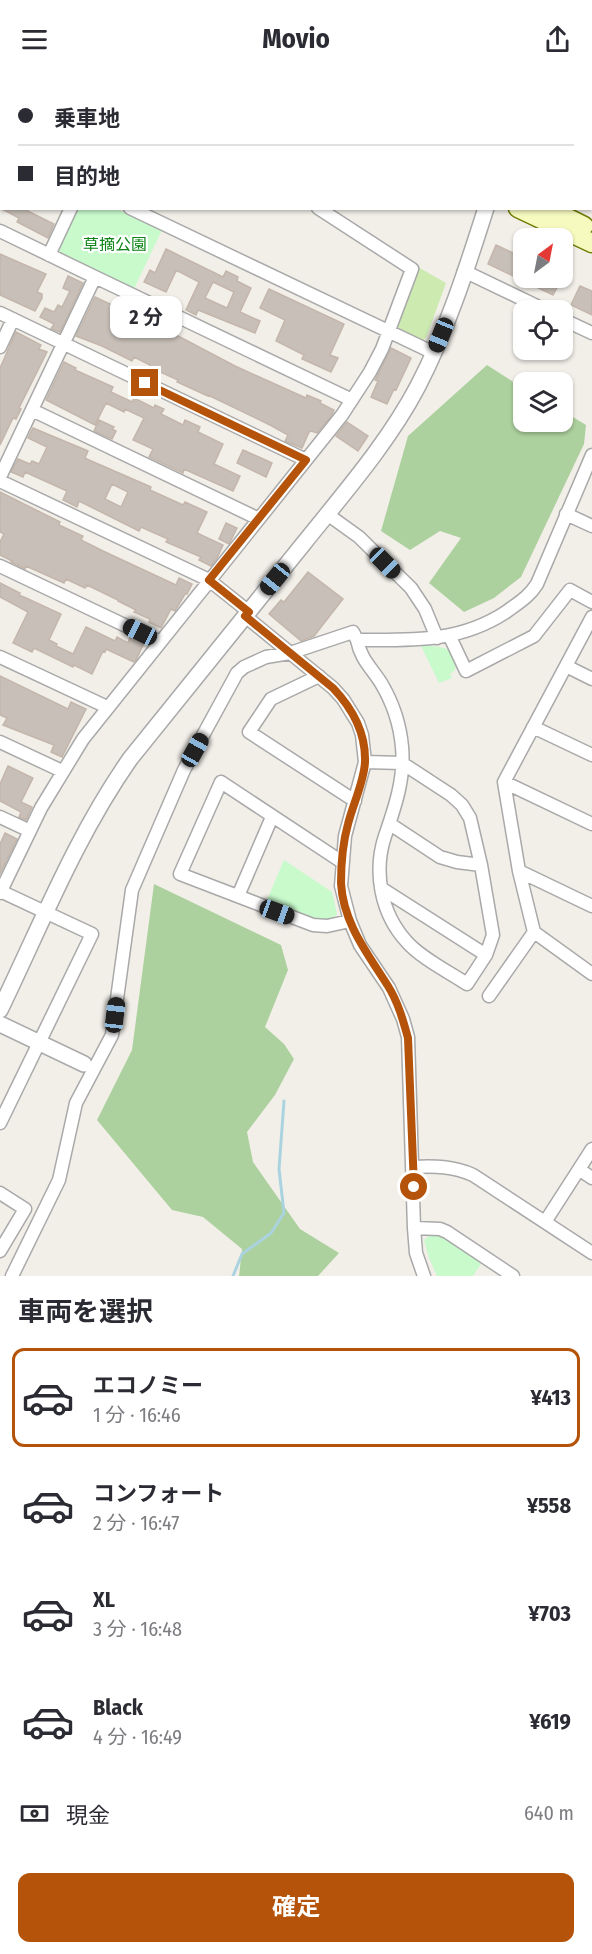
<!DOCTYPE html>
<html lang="ja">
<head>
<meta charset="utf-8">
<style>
  body { margin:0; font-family:"Fira Sans Condensed","Noto Sans JP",sans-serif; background:#f2f2f3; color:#2b2b33; height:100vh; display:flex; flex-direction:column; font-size:22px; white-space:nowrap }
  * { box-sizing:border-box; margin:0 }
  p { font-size:20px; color:#7c7c81 }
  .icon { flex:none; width:33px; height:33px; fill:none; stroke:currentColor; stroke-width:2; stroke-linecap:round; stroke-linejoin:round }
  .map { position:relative; height:1198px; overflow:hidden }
  .sheet { display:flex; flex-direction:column; background:#fff; flex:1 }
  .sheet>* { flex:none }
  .banner { position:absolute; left:0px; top:0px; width:592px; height:132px; box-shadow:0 2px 4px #0004; display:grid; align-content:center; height:132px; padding:0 18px; background:#fff }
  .needle { width:39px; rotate:32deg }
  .controls { position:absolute; left:513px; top:150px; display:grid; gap:12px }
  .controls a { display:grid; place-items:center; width:60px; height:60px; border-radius:12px; background:#fff; box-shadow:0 2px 4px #0004; font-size:30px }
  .end { position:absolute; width:27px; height:27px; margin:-14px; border:8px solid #b45309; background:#fff; box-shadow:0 0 0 3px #fff }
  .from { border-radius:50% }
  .bubble { position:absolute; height:42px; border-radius:12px; background:#fff; box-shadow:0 2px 4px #0004; font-size:20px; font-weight:700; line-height:42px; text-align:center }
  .car { position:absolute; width:18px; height:36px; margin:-18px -9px; border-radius:8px; box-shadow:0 0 4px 2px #0007; background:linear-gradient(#222 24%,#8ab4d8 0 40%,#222 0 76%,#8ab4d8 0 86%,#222 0) }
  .banner b { display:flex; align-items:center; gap:21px; height:57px; font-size:22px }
  .banner b+b { border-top:2px solid #e1e1e2 }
  .banner i { width:15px; height:15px; background:#2b2b33 }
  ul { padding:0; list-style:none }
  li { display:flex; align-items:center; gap:18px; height:99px; margin:0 12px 9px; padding:0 6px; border:3px solid transparent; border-radius:12px }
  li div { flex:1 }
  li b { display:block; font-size:22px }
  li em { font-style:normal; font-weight:700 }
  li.current { border-color:#b45309 }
  li>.icon { width:54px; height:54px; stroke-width:1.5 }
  h2 { padding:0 18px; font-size:27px; line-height:72px }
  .pay { display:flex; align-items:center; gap:15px; height:66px; padding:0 18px; font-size:22px }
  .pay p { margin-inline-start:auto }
  .button { display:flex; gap:12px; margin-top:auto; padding:12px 18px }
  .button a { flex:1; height:69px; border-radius:12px; background:#b45309; color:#fff; font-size:24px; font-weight:700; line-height:69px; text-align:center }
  header { display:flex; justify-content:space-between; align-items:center; height:78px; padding:0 18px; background:#fff; font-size:27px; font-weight:700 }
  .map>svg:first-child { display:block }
  .grass { fill:#cdebb0 }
  .forest { fill:#add19e }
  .park { fill:#c8facc }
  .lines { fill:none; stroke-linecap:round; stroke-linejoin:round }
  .stream { stroke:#aad3df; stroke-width:3 }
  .building { fill:#c7bfb8; stroke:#c4b6ab; stroke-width:1.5; fill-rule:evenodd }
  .minor-casing { stroke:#a9a9a9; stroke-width:15 }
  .tertiary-casing { stroke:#a9a9a9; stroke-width:18 }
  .secondary-casing { stroke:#707d05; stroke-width:21 }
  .minor { stroke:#fff; stroke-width:12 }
  .tertiary { stroke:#fff; stroke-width:15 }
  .secondary { stroke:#f7fabf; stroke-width:18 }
  .route { stroke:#b45309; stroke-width:8 }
  .labels { text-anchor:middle; stroke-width:4.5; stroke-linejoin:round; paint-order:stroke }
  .park-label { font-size:16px; fill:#0c8416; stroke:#fff }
</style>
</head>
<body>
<header><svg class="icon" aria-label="menu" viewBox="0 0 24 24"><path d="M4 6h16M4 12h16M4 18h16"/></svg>Movio<svg class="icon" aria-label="share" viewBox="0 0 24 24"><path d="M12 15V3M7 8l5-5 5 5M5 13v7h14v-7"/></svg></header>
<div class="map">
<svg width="592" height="1198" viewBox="0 0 592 1198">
  <rect width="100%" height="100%" fill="#f2efe9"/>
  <path class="grass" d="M418,189l28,16 -20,55 -5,3 -22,-10 -3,-4z"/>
  <path class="forest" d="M487,287l36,23 1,34h38l1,-11 23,14 -2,19 -63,133 -27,21 -30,14 -35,-29 32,-45 -21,-7 -30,19 -29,-19 27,-95z
    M154,806l127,61 7,25 -23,57 19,17 10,15 -19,36 -28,37 6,30 47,67 39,24 -21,23h-79l3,-27 -39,-32 -31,-7 -75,-90 35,-70z"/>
  <path class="park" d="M77,131h40l45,21 -28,59 -74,-35 -2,-5z
    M421,568c17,0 40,0 34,24l-5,4 2,4 -13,5z
    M284,782l48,32 5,22 -7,7 -17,1 -47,-20z
    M431,1156l10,1 42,26 -10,15h-36l-8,-18 -5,-18z"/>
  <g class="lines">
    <path class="stream" d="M233,1198l9,-22 29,-21 13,-20 -5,-44 5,-68"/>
  </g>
  <path class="building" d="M0,130h22l32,16 -6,14 -31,-16 2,-4z
    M496,167l28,13v20h38l-9,17 -65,-31z
    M166,171l57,28 3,-6 12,6 -1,4 14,7 -11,24 20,9 -5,12 -57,-23 -2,5 -10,-5 13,-28 -19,-10 -4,-1 -10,21 -22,-10 6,-12 5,3zM213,204l21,10 -7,16 -22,-10z
    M0,176l46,20 -9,18 5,2v4l-7,13 -35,-16z
    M68,198l15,7 -23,49 -9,-3 3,-5 -14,-7 5,-9 9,4 4,-7 4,2 8,-16 -7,-3z
    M580,208l12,5v24l-21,-10z
    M269,211l75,35 -14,31 8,3 -7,14 -29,-13 2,-4 -28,-14 9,-21 -25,-12z
    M95,219l85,40 55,29 71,32 1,-3 14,6 -1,2 14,7 -2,5 -15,18 -6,-2 -2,1 -7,16 -17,-7 3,-6 -16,-9 -64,-31v1l-31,-14 1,-2 -29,-13 1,-2 -16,-8 -2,4 -30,-15 -26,-10z
    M16,254l25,13 -2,4 8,3 -28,56 2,1 -5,10 -3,-1 -13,27v-77z
    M391,270l20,10 -15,32 -2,-1 -7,15 -16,-7 7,-16 -3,-1z
    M64,284l12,6 -1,2 38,17 -2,5 21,10 2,-4 20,10 1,-3 9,4 -3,5 22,11 2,-5 15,7 -2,5 25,12 -9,20 26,12 -7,15 -49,-22 -1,4 -34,-16 4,-8 -20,-9 11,-22 -19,-9 -1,3 -18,-9 -11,22 -49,-25z
    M99,342l15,7 -2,2 4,2 -4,8 -18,-8z
    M347,344l21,14 -10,15 -22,-15z
    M33,350l55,23 -3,7 4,2 62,27 -1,3 33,15 2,-3 22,10 -10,21 26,12 -6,13 -6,8 -12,-6 2,-3 -35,-15 2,-3 -27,-12 -2,4 -60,-30 -2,6 -14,-7 4,-9 -42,-19 -2,5 -12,-5 7,-13 12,5 2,-3 7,3 8,-17 -19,-9zM112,406l16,8 -7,15 -16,-8z
    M243,372l29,13 -6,14 -29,-14z
    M0,414l60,30 -1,3 24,11 -2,4 22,11 73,34 3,-7 13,6 -5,10h-2l-10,17 -4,-2 -10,19 -12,-6 1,-3 -16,-7 2,-2 -18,-9v-1l-31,-15 -2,3 -19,-9 -2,4 -38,-17 -1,3 -14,-7 1,-1 -12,-6v-13l4,-8 -4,-2z
    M226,445l11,5 -8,16 -10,-5z
    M308,494l35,27 -29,37 -13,5 -32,-27 12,-14 3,2z
    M0,505l20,10 -1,2 7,3 35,16 -12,26 8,4 -1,2 17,8 13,-27 29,14 2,-4 11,6 2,-6 14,6 -8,17 -2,2 -28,-13 -1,3 -2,-1 -11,23 -18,-9 -1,2 -39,-19 -2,4 -19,-9 15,-31 -28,-15z
    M0,598l68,33 3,-7 15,7 -24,48 -11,-5 3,-7 -51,-20 4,-7 -7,-3z
    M8,688l25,12 -12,24 11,5 -6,13 -7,-3 2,-5 -21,-11v-17z
    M5,755l12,6 -17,35v-30z"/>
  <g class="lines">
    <defs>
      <path id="minor" d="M1,0l3,2
        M145,0l3,2
        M441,0h3
        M190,2v-2
        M581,2l1,-2
        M591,18l1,1
        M0,68l2,1
        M591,100h1
        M130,130l304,145
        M0,153l95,46
        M49,177l22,-47
        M464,193l81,39
        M0,235l306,147
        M562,241l30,14
        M0,269l13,-28
        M32,332l227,109
        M0,399l95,-200 257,123
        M0,403l209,99 40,32
        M327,436l32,23 52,51 14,21 12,29
        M566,436l26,12
        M0,488l160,76
        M245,538l88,72 10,11 15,24 4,12 3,27 -20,74 -4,50 9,35 10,24 29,43 14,31 5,18 6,191 2,25 8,23
        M450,559l16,34 68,-35 36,-46 22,12
        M357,562c4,20 14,27 24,43 12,20 19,41 21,64 3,31 -7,60 -17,89 -12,36 -4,78 22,106 14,16 42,30 60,42l19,-29 7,-20 -12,-70 -11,-47 -8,-13 -11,-10 -49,-32 -37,-1
        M0,579l107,50
        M566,588l26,13
        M319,598l-48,23 -22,33 106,69
        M533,649l59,28
        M0,664l62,29
        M504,704l88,42
        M0,739l30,14
        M390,746l50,33 17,5 24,3
        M342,784l-121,-80 -41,92 133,51 14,1 23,-5
        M519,793l73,35
        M381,810l105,67
        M0,813l92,43 -92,189
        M0,815l41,-85 42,-69 259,-324 28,-43 12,-23 30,-80 -94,-61
        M238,818l34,-79
        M534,854l58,42
        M489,918l45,-64 -15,-61 -15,-89 88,-165
        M413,1089c22,-1 40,-1 60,8l119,78
        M580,1092l12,8
        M0,1115l25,16 -25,42
        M545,1144l47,-73
        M414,1150l26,1 7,3 66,44
        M12,1198l47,-96 17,-77 36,-68 20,-145 52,-120 53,-97 7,-6 22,-10 24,-4 63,-21 4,8c54,0 102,3 149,-28 12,-9 23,-15 31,-28l55,-129"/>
      <path id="tertiary" d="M529,2l1,-2
        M0,932c41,-85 76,-174 130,-251 58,-72 116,-144 174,-216 40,-50 84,-100 114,-157 29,-56 49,-118 68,-178
        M0,946l84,40"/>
      <path id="secondary" d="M259,0l3,2
        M518,130l74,35
        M548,130l36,18"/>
    </defs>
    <use href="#minor" class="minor-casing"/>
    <use href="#tertiary" class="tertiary-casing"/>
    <use href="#secondary" class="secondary-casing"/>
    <use href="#minor" class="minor"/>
    <use href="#tertiary" class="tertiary"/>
    <use href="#secondary" class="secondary"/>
  </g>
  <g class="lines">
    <path class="route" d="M145,305l161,77 -97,120 40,32 -4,4 88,72c19,20 33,45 32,74 -1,20 -12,42 -17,62 -5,18 -7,40 -7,59 2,40 27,71 47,103 10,16 15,34 20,52l6,149"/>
  </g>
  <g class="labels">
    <g class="park-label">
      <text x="115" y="172">草摘公園</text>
    </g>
  </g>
</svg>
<div class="controls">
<a><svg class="needle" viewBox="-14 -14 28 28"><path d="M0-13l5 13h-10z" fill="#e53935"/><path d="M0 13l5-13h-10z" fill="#7c7c81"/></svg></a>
<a><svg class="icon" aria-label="locate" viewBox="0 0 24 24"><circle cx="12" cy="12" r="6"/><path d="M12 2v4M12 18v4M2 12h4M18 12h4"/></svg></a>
<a><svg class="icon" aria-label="layers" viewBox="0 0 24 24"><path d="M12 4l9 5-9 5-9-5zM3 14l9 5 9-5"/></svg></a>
</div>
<i class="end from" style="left:414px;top:1109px"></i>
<i class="end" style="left:145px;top:305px"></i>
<div class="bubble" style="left:110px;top:218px;width:72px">2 分</div>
<i class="car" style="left:441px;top:257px;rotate:202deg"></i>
<i class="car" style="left:385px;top:485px;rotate:135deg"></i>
<i class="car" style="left:275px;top:501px;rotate:219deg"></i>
<i class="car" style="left:140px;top:554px;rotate:296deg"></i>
<i class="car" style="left:195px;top:672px;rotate:29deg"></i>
<i class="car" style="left:277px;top:834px;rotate:110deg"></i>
<i class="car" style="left:115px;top:937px;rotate:7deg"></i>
<div class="banner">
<b><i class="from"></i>乗車地</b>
<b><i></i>目的地</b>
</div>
</div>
<section class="sheet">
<h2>車両を選択</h2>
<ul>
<li class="current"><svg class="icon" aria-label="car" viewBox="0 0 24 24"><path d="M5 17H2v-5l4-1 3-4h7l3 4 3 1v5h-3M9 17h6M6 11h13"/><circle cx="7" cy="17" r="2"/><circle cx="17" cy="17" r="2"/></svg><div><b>エコノミー</b><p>1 分 · 16:46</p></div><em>¥413</em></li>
<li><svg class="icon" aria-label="car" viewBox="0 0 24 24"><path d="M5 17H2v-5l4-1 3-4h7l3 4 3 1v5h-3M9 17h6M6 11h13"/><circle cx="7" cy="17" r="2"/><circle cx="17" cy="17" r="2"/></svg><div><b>コンフォート</b><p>2 分 · 16:47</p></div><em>¥558</em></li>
<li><svg class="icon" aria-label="car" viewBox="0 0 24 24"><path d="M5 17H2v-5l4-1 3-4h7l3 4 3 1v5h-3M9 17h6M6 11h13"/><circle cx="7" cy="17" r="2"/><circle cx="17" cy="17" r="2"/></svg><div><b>XL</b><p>3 分 · 16:48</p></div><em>¥703</em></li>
<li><svg class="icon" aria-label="car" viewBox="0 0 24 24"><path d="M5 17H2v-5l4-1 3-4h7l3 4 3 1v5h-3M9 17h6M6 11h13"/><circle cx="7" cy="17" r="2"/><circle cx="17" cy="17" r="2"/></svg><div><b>Black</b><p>4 分 · 16:49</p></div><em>¥619</em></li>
</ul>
<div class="pay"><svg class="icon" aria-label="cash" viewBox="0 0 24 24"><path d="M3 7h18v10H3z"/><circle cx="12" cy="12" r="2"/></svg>現金<p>640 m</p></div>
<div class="button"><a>確定</a></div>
</section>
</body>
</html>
